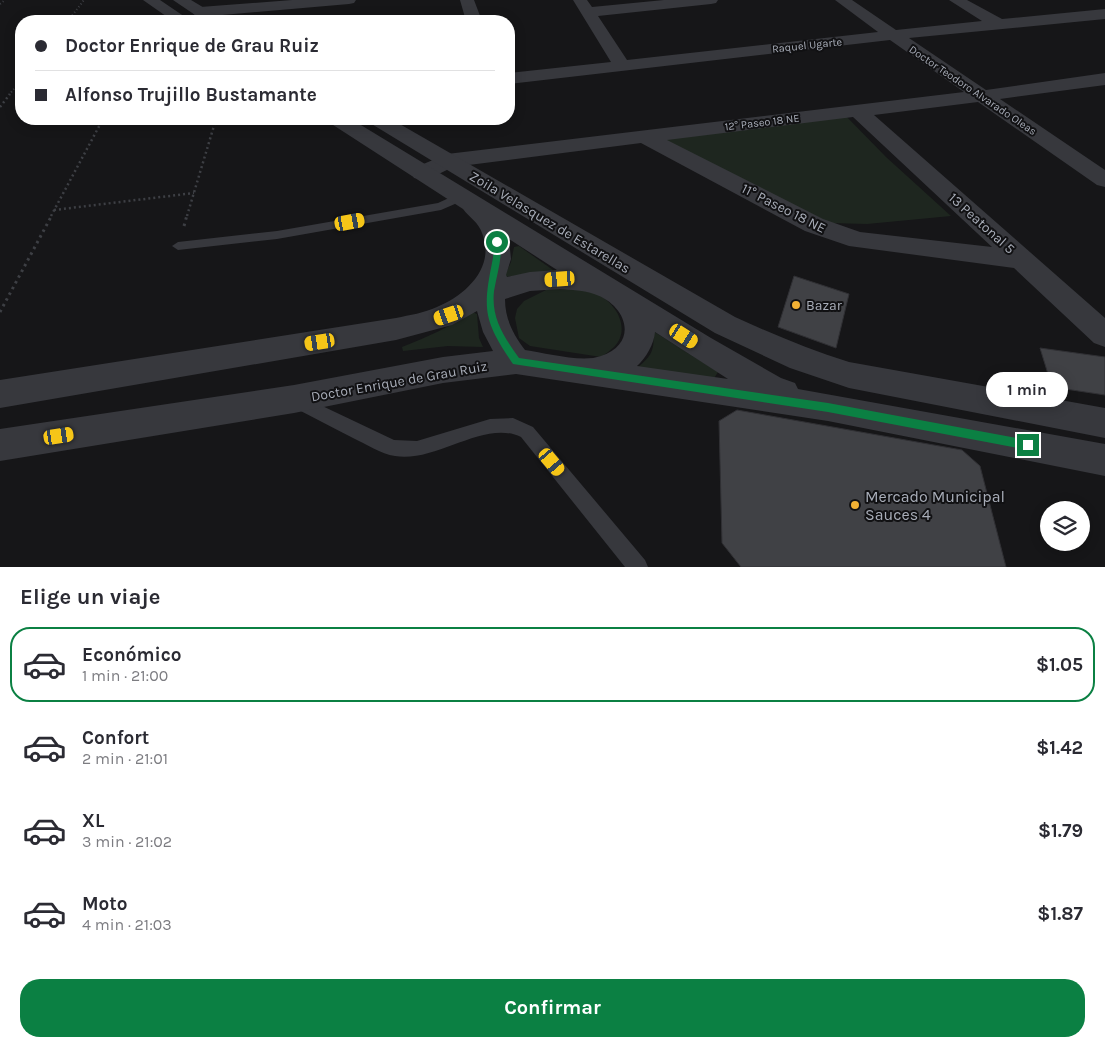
<!DOCTYPE html>
<html lang="es">
<head>
<meta charset="utf-8">
<style>
  body { margin:0; font-family:Karla,sans-serif; background:#f2f2f3; color:#2b2b33; height:100vh; display:flex; flex-direction:column; font-size:19px; white-space:nowrap }
  * { box-sizing:border-box; margin:0 }
  p { font-size:16px; color:#7c7c81 }
  .icon { flex:none; width:28px; height:28px; fill:none; stroke:currentColor; stroke-width:2; stroke-linecap:round; stroke-linejoin:round }
  .map { position:relative; height:567px; overflow:hidden }
  .drawer { display:flex; flex-direction:column; background:#fff; flex:1 }
  .drawer>* { flex:none }
  .hud { position:absolute; left:15px; top:15px; width:500px; height:110px; border-radius:20px; box-shadow:0 2px 12px #0003; display:grid; align-content:center; height:110px; padding:0 20px; background:#fff }
  .buttons { position:absolute; left:1040px; top:501px; display:grid; gap:10px }
  .buttons a { display:grid; place-items:center; width:50px; height:50px; border-radius:50%; background:#fff; box-shadow:0 2px 12px #0003; font-size:25px }
  .end { position:absolute; width:22px; height:22px; margin:-11px; border:6px solid #0b8043; background:#fff; box-shadow:0 0 0 2px #fff }
  .from { border-radius:50% }
  .bubble { position:absolute; height:35px; border-radius:18px; background:#fff; box-shadow:0 2px 12px #0003; font-size:16px; font-weight:700; line-height:35px; text-align:center }
  .car { position:absolute; width:15px; height:30px; margin:-15px -8px; border-radius:6px; box-shadow:0 0 4px 1px #0007; background:linear-gradient(#f5c518 24%,#345 0 40%,#f5c518 0 76%,#345 0 86%,#f5c518 0) }
  .hud b { display:flex; align-items:center; gap:18px; height:48px; font-size:19px }
  .hud b+b { border-top:1px solid #e1e1e2 }
  .hud i { width:12px; height:12px; background:#2b2b33 }
  ul { padding:0; list-style:none }
  li { display:flex; align-items:center; gap:15px; height:75px; margin:0 10px 8px; padding:0 10px; border:2px solid transparent; border-radius:20px }
  li div { flex:1 }
  li b { display:block; font-size:19px }
  li em { font-style:normal; font-weight:700 }
  li.active { border-color:#0b8043 }
  li>.icon { width:45px; height:45px; stroke-width:1.5 }
  h2 { padding:0 20px; font-size:22px; line-height:60px }
  .button { display:flex; gap:10px; margin-top:auto; padding:10px 20px }
  .button a { flex:1; height:58px; border-radius:20px; background:#0b8043; color:#fff; font-size:20px; font-weight:700; line-height:58px; text-align:center }
  .map>svg:first-child { display:block }
  .green { fill:#1e261f }
  .building { fill:#404145; stroke:#303034 }
  .lines { fill:none; stroke-linecap:round; stroke-linejoin:round }
  .path-far2 { stroke:#3d3f44; stroke-width:2; stroke-dasharray:1 2.5; stroke-linecap:butt }
  .path-far1 { stroke:#3d3f44; stroke-width:2.5; stroke-dasharray:2 3; stroke-linecap:butt }
  .path { stroke:#3d3f44; stroke-width:3; stroke-dasharray:2.5 4; stroke-linecap:butt }
  .service { fill:#37383d; fill-rule:evenodd }
  .minor { fill:#37383d; fill-rule:evenodd }
  .tertiary { fill:#37383d; fill-rule:evenodd }
  .route { fill:#0b8043 }
  .poi-dot { fill:#f2b134; stroke:#111113; stroke-width:2 }
  .labels { text-anchor:middle; stroke-width:4; stroke-linejoin:round; paint-order:stroke }
  .far-street-label { font-size:11px; fill:#a8adb8; stroke:#111113 }
  .street-label { font-size:14px; fill:#a8adb8; stroke:#111113 }
  .poi-label { font-size:14px; fill:#a8adb8; stroke:#111113; text-anchor:start }
  .near-poi-label { font-size:16px; fill:#a8adb8; stroke:#111113; text-anchor:start }
</style>
</head>
<body>
<div class="map">
<svg width="1105" height="567" viewBox="0 0 1105 567">
  <rect width="100%" height="100%" fill="#161618"/>
  <path class="green" d="M843,113l43,44 65,59 -84,8 -37,-1 -171,-85z
    M519,246l34,24 -2,2 -47,5 7,-15 3,-15z
    M564,288c11,1 24,2 35,7 18,10 32,34 15,52 -4,4 -9,7 -13,10l-71,-11 -11,-8 -4,-20 2,-9 7,-8 24,-12z
    M472,312l5,2 2,24 4,9 -35,-1 -45,5 -1,-4c25,-10 48,-20 70,-35z
    M653,331l65,41 -5,8 -75,-13c14,-11 17,-18 15,-36z"/>
  <path class="building" d="M794,276l55,18 -13,54 -58,-21z
    M1040,348l65,9v38l-53,-8z
    M737,410l225,40 18,16 26,101h-265l-19,-24 -3,-122z"/>
  <g class="lines">
    <path class="path-far2" d="M0,4l5,-4
      M68,21l16,-21
      M9,95l12,-15"/>
    <path class="path-far1" d="M0,107l10,-13
      M54,210l140,-17
      M51,216l52,-97
      M187,216l29,-97"/>
    <path class="path" d="M184,226l3,-11
      M0,312l52,-97"/>
    <path class="service" d="M460,193l4,1 2,3 -2,3 -23,10 -164,29 -99,11 -6,-4 6,-4 99,-11 161,-28z
      M297,394l97,46 23,1 73,-22 23,-1 20,9 112,133 3,7h-23l-104,-130c-37,-18 -85,26 -126,19 -14,-2 -29,-12 -42,-18 -21,-11 -41,-21 -62,-32l-2,-5 2,-5z"/>
    <path class="minor" d="M292,0h64l-2,3 -5,1 -149,13 -5,-2 -3,-3 3,-3 5,-2z
      M460,0h14l8,21h-16z
      M573,0h14l5,7 72,-7h54l-2,3 -5,1 -113,12 29,44 251,-28 -43,-32h17l44,30 86,-9 -33,-21h18l35,19 103,-10v10l-196,19 77,52 119,-17v12l-105,14 105,71v17l-8,-2 -119,-83 -104,13 231,203v29l-11,-4 -80,-75 -165,-22 -44,-15 -164,-88 -188,24c-13,6 -25,14 -39,11l-3,-5 3,-5 33,-14 517,-62 -74,-52 -381,44v-11l102,-11zM853,117l139,130 -132,-15 -37,-13 -156,-79z"/>
    <path class="tertiary" d="M143,0h17l31,21h-18z
      M173,0h18l30,18 2,3h-19z
      M327,119h24l360,219 70,40 14,5 3,6 307,55v32l-277,-55 -312,-47 -73,9 -149,30 -294,48v-32l294,-44 149,-28 50,-6 -10,-19 -6,-21 -25,14 -56,15 -396,68v-28l396,-62c14,-3 28,-5 41,-11 29,-12 59,-40 45,-74 -3,-10 -13,-16 -19,-24l-133,-86zM509,239l48,31 -27,2 -23,5 -1,-2 5,-16zM560,289c11,1 24,1 34,5 32,10 46,49 7,62 -19,7 -55,-3 -76,-6 -12,-16 -20,-31 -20,-51l25,-8zM655,332l73,47 -91,-13c9,-8 17,-22 18,-34z
      M367,119h24l344,198c37,17 75,33 114,45l256,46v30l-256,-50 -59,-20 -75,-35 -345,-210z"/>
  </g>
  <path class="route" d="M495,240l6,2c1,17 -4,32 -7,49 -3,27 10,46 25,67l309,45 200,37 5,5 -5,5 -200,-38 -315,-48c-28,-42 -31,-52 -21,-101 2,-8 1,-16 3,-23z"/>
  <g class="poi-dot">
    <circle cx="796" cy="305" r="5"/>
    <circle cx="855" cy="505" r="5"/>
  </g>
  <g class="labels">
    <g class="far-street-label">
      <text transform="translate(807 45) rotate(-6)" y="4">Raquel Ugarte</text>
      <text transform="translate(973 90) rotate(34)" y="4">Doctor Teodoro Alvarado Oleas</text>
      <text transform="translate(762 122) rotate(-7)" y="4">12° Paseo 18 NE</text>
    </g>
    <g class="street-label">
      <text transform="translate(784 208) rotate(27)" y="5">11° Paseo 18 NE</text>
      <text transform="translate(550 222) rotate(31)" y="5">Zoila Velasquez de Estarellas</text>
      <text transform="translate(982 223) rotate(42)" y="5">13 Peatonal 5</text>
      <text transform="translate(399 381) rotate(-10)" y="5">Doctor Enrique de Grau Ruiz</text>
    </g>
    <g class="poi-label">
      <text x="806" y="310">Bazar</text>
    </g>
    <g class="near-poi-label">
      <text x="865" y="502">Mercado Municipal<tspan x="865" dy="18">Sauces 4</tspan></text>
    </g>
  </g>
</svg>
<div class="buttons">
<a><svg class="icon" aria-label="layers" viewBox="0 0 24 24"><path d="M12 4l9 5-9 5-9-5zM3 14l9 5 9-5"/></svg></a>
</div>
<i class="end from" style="left:497px;top:242px"></i>
<i class="end" style="left:1028px;top:445px"></i>
<div class="bubble" style="left:986px;top:372px;width:82px">1 min</div>
<i class="car" style="left:350px;top:222px;rotate:80deg"></i>
<i class="car" style="left:560px;top:279px;rotate:266deg"></i>
<i class="car" style="left:449px;top:315px;rotate:251deg"></i>
<i class="car" style="left:684px;top:336px;rotate:123deg"></i>
<i class="car" style="left:320px;top:342px;rotate:261deg"></i>
<i class="car" style="left:59px;top:436px;rotate:81deg"></i>
<i class="car" style="left:552px;top:462px;rotate:140deg"></i>
<div class="hud">
<b><i class="from"></i>Doctor Enrique de Grau Ruiz</b>
<b><i></i>Alfonso Trujillo Bustamante</b>
</div>
</div>
<section class="drawer">
<h2>Elige un viaje</h2>
<ul>
<li class="active"><svg class="icon" aria-label="car" viewBox="0 0 24 24"><path d="M5 17H2v-5l4-1 3-4h7l3 4 3 1v5h-3M9 17h6M6 11h13"/><circle cx="7" cy="17" r="2"/><circle cx="17" cy="17" r="2"/></svg><div><b>Económico</b><p>1 min · 21:00</p></div><em>$1.05</em></li>
<li><svg class="icon" aria-label="car" viewBox="0 0 24 24"><path d="M5 17H2v-5l4-1 3-4h7l3 4 3 1v5h-3M9 17h6M6 11h13"/><circle cx="7" cy="17" r="2"/><circle cx="17" cy="17" r="2"/></svg><div><b>Confort</b><p>2 min · 21:01</p></div><em>$1.42</em></li>
<li><svg class="icon" aria-label="car" viewBox="0 0 24 24"><path d="M5 17H2v-5l4-1 3-4h7l3 4 3 1v5h-3M9 17h6M6 11h13"/><circle cx="7" cy="17" r="2"/><circle cx="17" cy="17" r="2"/></svg><div><b>XL</b><p>3 min · 21:02</p></div><em>$1.79</em></li>
<li><svg class="icon" aria-label="car" viewBox="0 0 24 24"><path d="M5 17H2v-5l4-1 3-4h7l3 4 3 1v5h-3M9 17h6M6 11h13"/><circle cx="7" cy="17" r="2"/><circle cx="17" cy="17" r="2"/></svg><div><b>Moto</b><p>4 min · 21:03</p></div><em>$1.87</em></li>
</ul>
<div class="button"><a>Confirmar</a></div>
</section>
</body>
</html>
